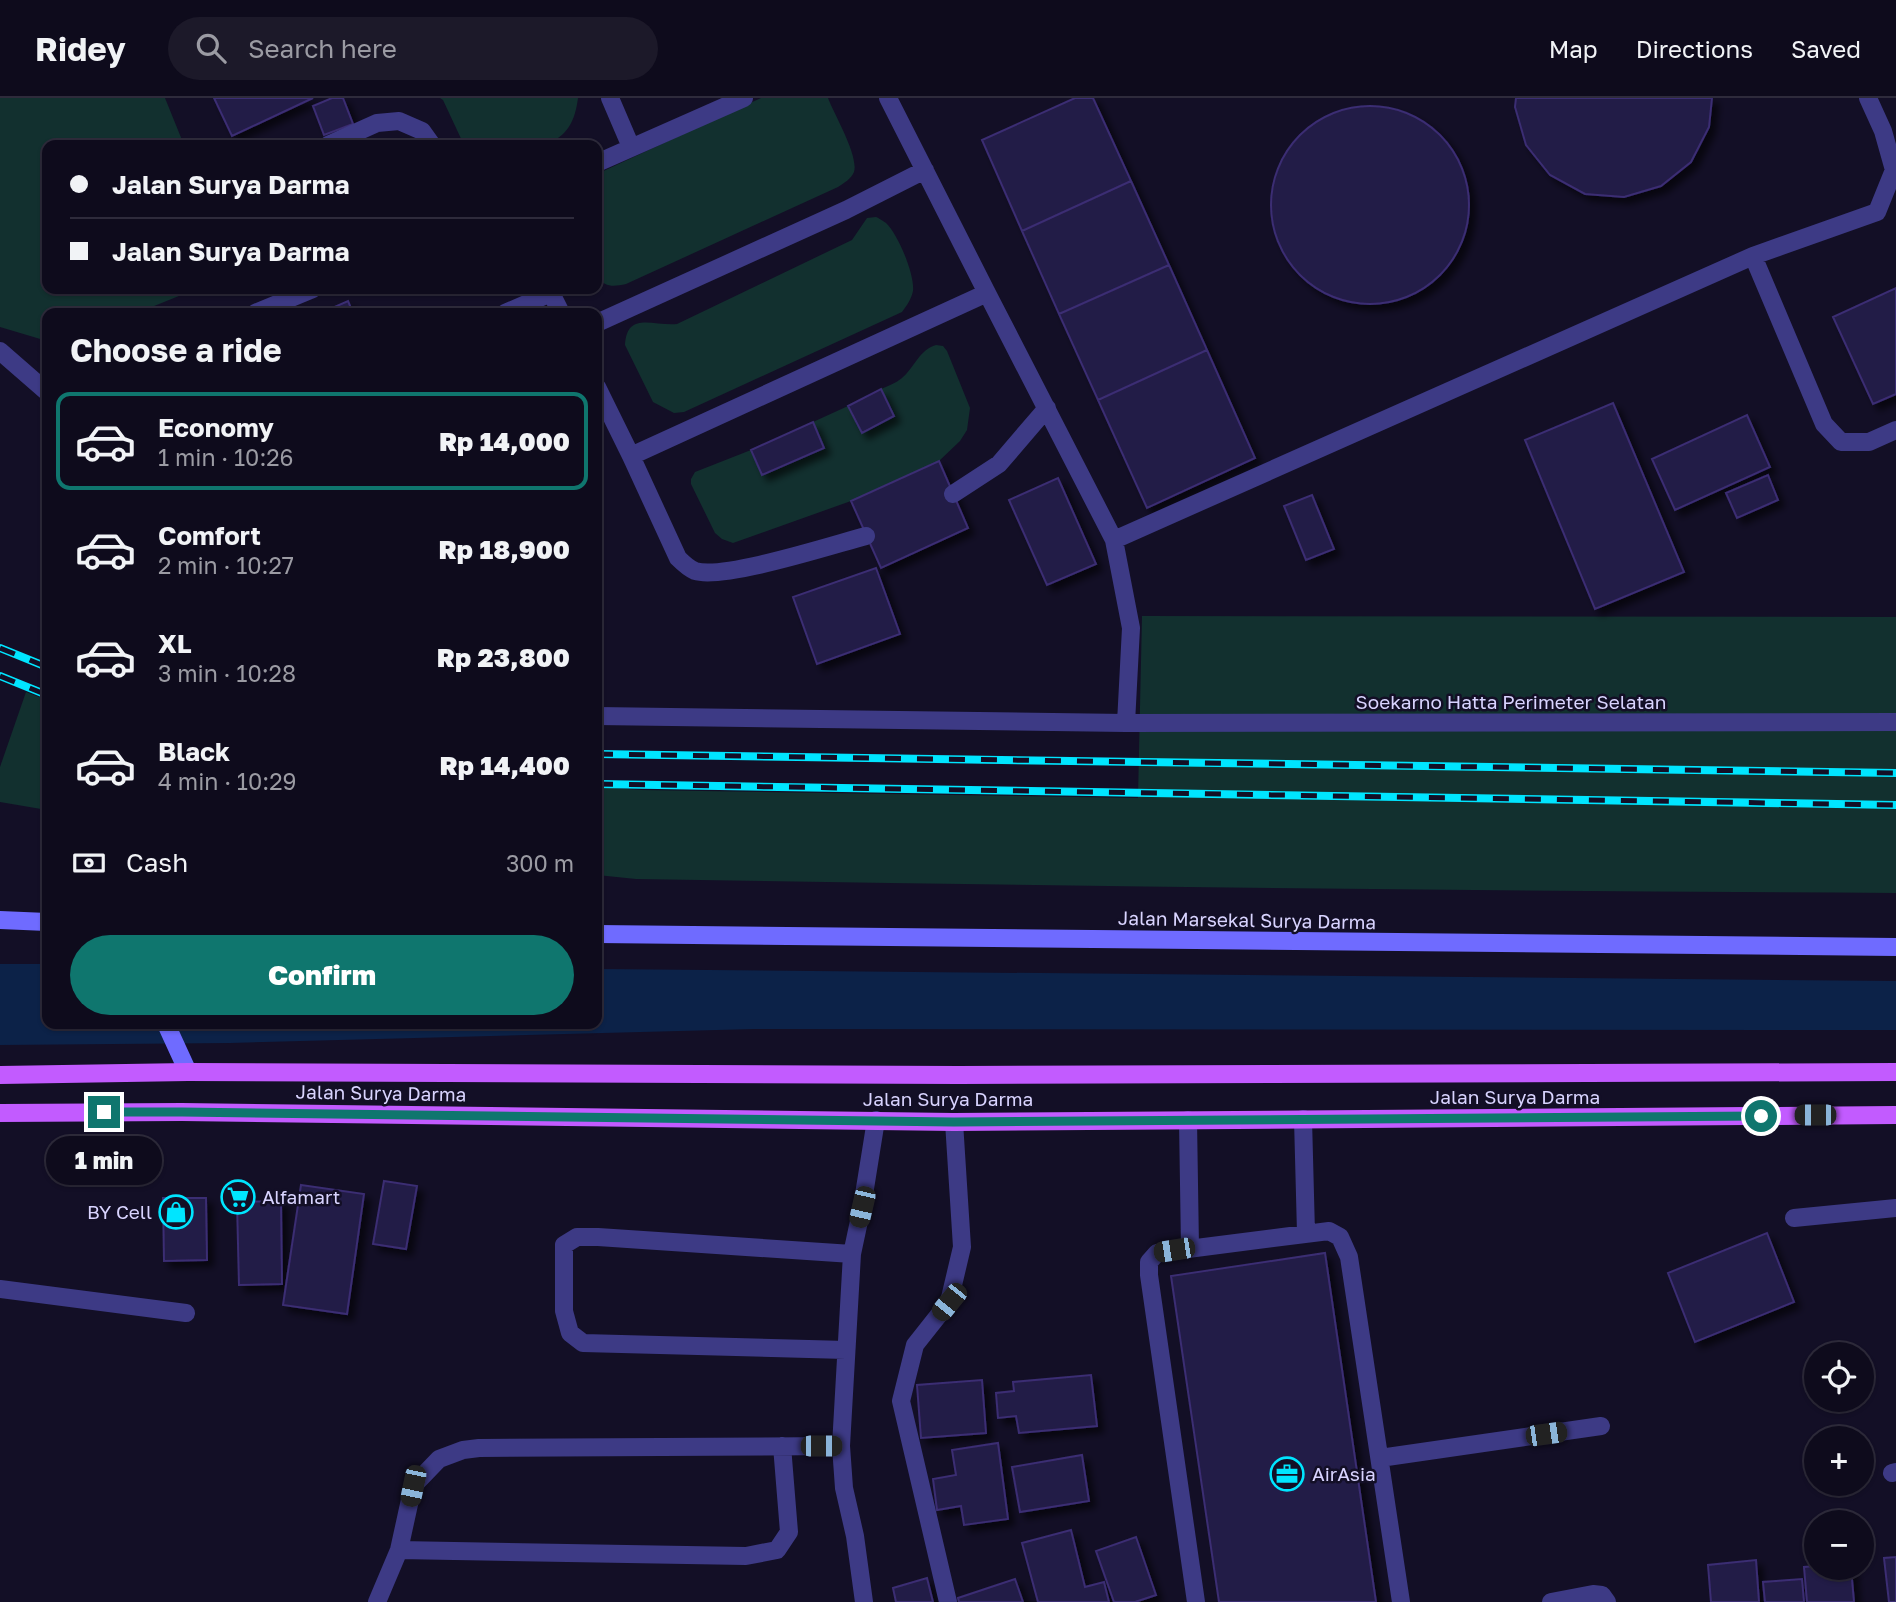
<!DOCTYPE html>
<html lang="en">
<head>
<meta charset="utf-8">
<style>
  body { margin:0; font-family:"Golos Text",sans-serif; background:#1c1929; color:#f1f3f6; height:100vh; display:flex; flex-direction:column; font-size:26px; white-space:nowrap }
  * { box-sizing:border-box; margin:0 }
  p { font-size:23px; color:#9b9ba3 }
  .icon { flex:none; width:38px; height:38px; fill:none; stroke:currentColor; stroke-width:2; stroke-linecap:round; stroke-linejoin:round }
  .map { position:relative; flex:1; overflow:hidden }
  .drawer { position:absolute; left:42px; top:210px; width:560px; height:721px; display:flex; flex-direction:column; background:#0e0b1c; border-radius:14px; box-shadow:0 2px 5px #0004,0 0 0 2px #2e2b3b }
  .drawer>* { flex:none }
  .banner { position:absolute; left:42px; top:42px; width:560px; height:154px; border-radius:14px; box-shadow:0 2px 5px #0004,0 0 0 2px #2e2b3b; display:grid; align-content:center; height:154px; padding:0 28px; background:#0e0b1c }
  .tools { position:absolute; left:1804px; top:1244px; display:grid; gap:14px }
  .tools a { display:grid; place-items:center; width:70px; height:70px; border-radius:50%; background:#0e0b1c; box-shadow:0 2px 5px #0004,0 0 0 2px #2e2b3b; font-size:35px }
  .end { position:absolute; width:32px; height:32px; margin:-16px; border:9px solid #0f766e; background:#fff; box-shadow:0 0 0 4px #fff }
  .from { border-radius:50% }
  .bubble { position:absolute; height:49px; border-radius:24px; background:#0e0b1c; box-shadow:0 2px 5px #0004,0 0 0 2px #2e2b3b; font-size:23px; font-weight:800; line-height:49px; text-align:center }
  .car { position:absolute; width:21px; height:42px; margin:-21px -10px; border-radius:9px; box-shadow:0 0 5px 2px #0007; background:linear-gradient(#222 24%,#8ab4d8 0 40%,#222 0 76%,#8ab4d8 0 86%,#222 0) }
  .banner b { display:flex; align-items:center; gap:24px; height:66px; font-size:26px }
  .banner b+b { border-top:2px solid #2e2b3b }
  .banner i { width:18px; height:18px; background:#f1f3f6 }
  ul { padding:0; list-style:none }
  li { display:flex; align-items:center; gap:21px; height:98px; margin:0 14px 10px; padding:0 14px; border:4px solid transparent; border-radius:14px }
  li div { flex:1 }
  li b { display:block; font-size:26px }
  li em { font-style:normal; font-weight:800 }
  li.selected { border-color:#0f766e }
  li>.icon { width:63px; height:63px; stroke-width:1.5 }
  h2 { padding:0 28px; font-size:32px; line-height:84px }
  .pay { display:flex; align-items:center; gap:18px; height:77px; padding:0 28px; font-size:26px }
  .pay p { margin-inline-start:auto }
  .primary-button { display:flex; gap:14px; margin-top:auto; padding:14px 28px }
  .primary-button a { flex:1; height:80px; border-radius:42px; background:#0f766e; color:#fff; font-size:28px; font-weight:800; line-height:80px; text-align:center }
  header { display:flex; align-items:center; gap:42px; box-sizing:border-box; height:98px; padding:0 35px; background:#0e0b1c; border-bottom:2px solid #2e2b3b }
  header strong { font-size:33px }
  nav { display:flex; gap:38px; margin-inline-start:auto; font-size:24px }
  .search { width:490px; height:63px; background:#1c1929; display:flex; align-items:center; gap:18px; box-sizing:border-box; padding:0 24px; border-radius:38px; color:#9b9ba3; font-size:26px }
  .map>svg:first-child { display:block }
  .green { fill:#12302f }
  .water { fill:#0c2248 }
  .building { fill:#241b47; stroke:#3b2d73; stroke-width:2; filter:url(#shadow) }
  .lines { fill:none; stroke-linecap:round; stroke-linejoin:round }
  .lane { stroke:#3d3a85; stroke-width:18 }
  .street { stroke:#3d3a85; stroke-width:18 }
  .secondary { stroke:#6f6bff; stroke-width:18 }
  .primary { stroke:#c25bff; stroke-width:18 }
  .rail-casing { stroke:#00e5ff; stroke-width:8 }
  .rail { stroke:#130f26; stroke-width:5; stroke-dasharray:16; stroke-linecap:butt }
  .route { stroke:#0f766e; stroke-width:9 }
  .labels { text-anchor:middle; stroke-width:5; stroke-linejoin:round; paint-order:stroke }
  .street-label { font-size:19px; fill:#d9d4ff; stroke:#130f26 }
  .poi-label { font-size:19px; fill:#d9d4ff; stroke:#130f26; text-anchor:start }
</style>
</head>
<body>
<header>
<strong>Ridey</strong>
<div class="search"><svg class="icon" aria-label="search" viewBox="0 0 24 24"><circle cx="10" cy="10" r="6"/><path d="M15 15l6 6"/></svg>Search here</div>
<nav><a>Map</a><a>Directions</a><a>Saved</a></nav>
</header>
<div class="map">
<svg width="1896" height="1504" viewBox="0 0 1896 1504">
  <defs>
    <filter id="shadow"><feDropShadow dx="6" dy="6" stdDeviation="3.5" flood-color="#0009"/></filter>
  </defs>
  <rect width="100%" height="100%" fill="#130f26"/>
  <path class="green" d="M0,0h165l19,47h-137v144h149l-59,24h-90v28l-47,-14z
    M440,0h138c-3,23 -10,38 -33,47h-81l-21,-45z
    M761,0h67c6,16 31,58 26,74 -3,7 -10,11 -16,15l-212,97c-13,3 -21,3 -29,-7v-103z
    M876,119c1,0 9,5 10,6 12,11 29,52 27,68 -2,9 -6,14 -11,21l-218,100 -10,1 -21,-11 -28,-57c2,-34 27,-19 52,-21l175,-84 15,-22z
    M936,247l7,1 4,5 23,57 -3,22 -7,11 -21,20 -88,40 -118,42 -11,-4 -7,-6 -24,-49v-5l4,-7 56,-22 12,25 60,-27 -10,-26 35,-16 14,26 32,-16 -13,-27c7,-3 15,-6 21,-11 12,-10 18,-29 34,-33z
    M1142,518l754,1v276c-420,-2 -840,-7 -1260,-14l-39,-4v-88l45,3 496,8z
    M26,594l21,8v110l-47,-8v-35z"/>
  <path class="water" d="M0,866h47v60h550v-55l1299,12v49l-1141,-1 -525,14 -230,2z"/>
  <path class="building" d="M214,0h99l-81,38z
    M332,0h11l10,26 -29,11 -11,-29z
    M1075,0h18l38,83 -109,50 -40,-91z
    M1516,0h196l-3,29 -18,35 -30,24 -37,11 -39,-3 -35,-19 -24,-30 -11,-38z
    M1271 107a99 99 0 1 1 198 0a99 99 0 1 1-198 0Z
    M1131,83l38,84 -110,49 -37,-83z
    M1169,167l38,85 -109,50 -39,-86z
    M1896,190v106l-23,10 -40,-87z
    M348,203l5,12h-32z
    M1207,252l48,108 -108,50 -49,-108z
    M881,291l13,27 -32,17 -14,-27z
    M1613,305l71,169 -89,37 -70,-169z
    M1747,317l23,52 -95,43 -23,-51z
    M813,324l11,26 -62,27 -11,-25z
    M939,363l29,67 -87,40 -30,-67z
    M1768,377l10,25 -41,18 -11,-25z
    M1058,380l38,86 -49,21 -38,-85z
    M1312,397l22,54 -28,11 -22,-54z
    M876,470l24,66 -83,30 -24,-67z
    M384,1083l33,5 -11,63 -33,-5z
    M301,1087l63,9 -17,120 -64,-9z
    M163,1100h43l1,62 -43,1z
    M281,1103l1,83 -43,1 -2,-83z
    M1767,1135l27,69 -99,40 -27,-69z
    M1325,1155l51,349h-157l-48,-326z
    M1091,1277l6,51 -78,7 -3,-17 -18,2 -2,-25 18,-2 -1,-9z
    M982,1282l4,53 -65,5 -4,-53z
    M998,1345l10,76 -44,6 -3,-19 -24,4 -4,-31 23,-4 -4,-25z
    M1082,1357l7,46 -69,11 -8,-45z
    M1071,1432l14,57 19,-5 5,20h-71l-16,-59z
    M1136,1439l20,58 -21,7h-21l-18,-51z
    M1896,1459v45h-7l-5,-44z
    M1756,1462l3,42h-48l-3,-37z
    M1816,1468v2h35l3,34h-47l-3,-35z
    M927,1480l6,24h-37l-3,-14z
    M1015,1481l8,23h-64l-1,-4z
    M1802,1481l2,23h-39l-2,-20z"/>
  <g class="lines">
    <path class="lane" d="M610,0l21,49
      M888,0l99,195
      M1868,0l15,33 11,39 -17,42 -124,44 71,168 17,18h28l27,-12
      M328,47l49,-22 22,-2 23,10 10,14
      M597,65l147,-65
      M255,215l58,-24
      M505,215l46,-20 10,20
      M597,225l249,-113 79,-40
      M0,253l47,41
      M597,289l34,69 47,102c5,5 10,10 17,13 29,9 137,-26 171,-35
      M631,358l356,-163 127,247 17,88 -5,95
      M953,396l46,-30 48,-56
      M1114,442l639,-284
      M597,618l529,7 770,-1
      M1303,1021l3,114
      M1188,1022l2,128
      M1794,1120l102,-10
      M0,1191l186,24
      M846,1252l-263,-7 -13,-10 -6,-22v-66l13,-8h21l254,17
      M1380,1360l221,-32
      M399,1452l347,6 31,-6 12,-18 -7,-86
      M377,1504l22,-52 14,-64 26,-27 24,-9 16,-2 362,-2
      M864,1504l-9,-66 -11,-48 -3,-42 11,-192 10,-47 14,-87
      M1196,1504l-47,-327v-13l8,-9 172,-22 11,6 9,20 52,345
      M1551,1504l42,-8 9,1 5,7"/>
    <path class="street" d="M1892,1375l4,-1
      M948,1504l-47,-201 14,-56 34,-43 13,-55 -8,-125"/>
    <path class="secondary" d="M0,822l47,2
      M597,836l1299,13
      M166,926l22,48"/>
    <path class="primary" d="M0,977l188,-3 771,3 937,-3
      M0,1015l182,-1 772,10 942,-7"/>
    <defs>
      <path id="rail" d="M0,550l47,19
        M0,578l47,19
        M597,656l1299,19
        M597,686l1299,21"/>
    </defs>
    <use href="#rail" class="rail-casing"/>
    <use href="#rail" class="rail"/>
  </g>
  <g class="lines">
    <path class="route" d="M104,1014h78l772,10 807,-6"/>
  </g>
  <defs>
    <symbol id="supermarket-ring" viewBox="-11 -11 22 22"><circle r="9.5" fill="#130f26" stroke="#00e5ff" stroke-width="1.5"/><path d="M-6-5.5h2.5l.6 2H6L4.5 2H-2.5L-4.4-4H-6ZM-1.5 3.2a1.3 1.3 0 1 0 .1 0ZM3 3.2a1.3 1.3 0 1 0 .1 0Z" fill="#00e5ff"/></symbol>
    <symbol id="shop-ring" viewBox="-11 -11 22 22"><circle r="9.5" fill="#130f26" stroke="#00e5ff" stroke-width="1.5"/><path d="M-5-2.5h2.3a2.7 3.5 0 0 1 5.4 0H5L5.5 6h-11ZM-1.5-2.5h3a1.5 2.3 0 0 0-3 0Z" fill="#00e5ff"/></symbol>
    <symbol id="office-ring" viewBox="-11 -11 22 22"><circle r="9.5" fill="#130f26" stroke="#00e5ff" stroke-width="1.5"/><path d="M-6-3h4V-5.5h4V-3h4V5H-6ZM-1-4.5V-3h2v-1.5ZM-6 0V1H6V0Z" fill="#00e5ff"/></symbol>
  </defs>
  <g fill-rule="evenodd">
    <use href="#supermarket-ring" x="219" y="1080" width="38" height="38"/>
    <use href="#shop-ring" x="157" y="1095" width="38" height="38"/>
    <use href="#office-ring" x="1268" y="1357" width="38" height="38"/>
  </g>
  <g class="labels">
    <g class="street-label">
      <text x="1511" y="611">Soekarno Hatta Perimeter Selatan</text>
      <text transform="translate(1247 822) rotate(1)" y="7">Jalan Marsekal Surya Darma</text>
      <text transform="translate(381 995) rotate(1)" y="7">Jalan Surya Darma</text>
      <text x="1515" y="1006">Jalan Surya Darma</text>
      <text x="948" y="1008">Jalan Surya Darma</text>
    </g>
    <g class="poi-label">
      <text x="262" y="1106">Alfamart</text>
      <text x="152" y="1121" text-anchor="end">BY Cell</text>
      <text x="1312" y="1383">AirAsia</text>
    </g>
  </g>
</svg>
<div class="tools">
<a><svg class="icon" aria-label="locate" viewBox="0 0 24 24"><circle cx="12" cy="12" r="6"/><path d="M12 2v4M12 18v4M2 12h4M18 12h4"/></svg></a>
<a>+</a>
<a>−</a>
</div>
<i class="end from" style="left:1761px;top:1018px"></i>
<i class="end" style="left:104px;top:1014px"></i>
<div class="bubble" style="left:46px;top:1038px;width:116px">1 min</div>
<i class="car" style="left:1815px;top:1017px;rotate:270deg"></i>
<i class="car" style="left:862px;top:1109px;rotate:193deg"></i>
<i class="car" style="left:1174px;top:1152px;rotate:261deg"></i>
<i class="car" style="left:949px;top:1204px;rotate:219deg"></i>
<i class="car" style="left:1546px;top:1336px;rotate:82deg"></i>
<i class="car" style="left:821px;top:1348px;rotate:90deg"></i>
<i class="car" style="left:413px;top:1388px;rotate:192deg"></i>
<div class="banner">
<b><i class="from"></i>Jalan Surya Darma</b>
<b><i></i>Jalan Surya Darma</b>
</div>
<section class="drawer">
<h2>Choose a ride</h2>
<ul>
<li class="selected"><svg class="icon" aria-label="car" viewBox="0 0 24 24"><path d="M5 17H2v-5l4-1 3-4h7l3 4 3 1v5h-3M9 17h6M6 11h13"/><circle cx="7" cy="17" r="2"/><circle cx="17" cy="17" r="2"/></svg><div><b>Economy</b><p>1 min · 10:26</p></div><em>Rp 14,000</em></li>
<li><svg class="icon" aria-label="car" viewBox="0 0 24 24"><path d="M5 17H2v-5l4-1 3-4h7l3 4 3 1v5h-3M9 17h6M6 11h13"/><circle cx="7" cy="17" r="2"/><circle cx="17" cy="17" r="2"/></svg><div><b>Comfort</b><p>2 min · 10:27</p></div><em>Rp 18,900</em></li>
<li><svg class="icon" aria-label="car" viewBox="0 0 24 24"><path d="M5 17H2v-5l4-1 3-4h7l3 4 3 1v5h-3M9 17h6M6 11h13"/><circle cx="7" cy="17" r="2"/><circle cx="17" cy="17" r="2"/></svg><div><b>XL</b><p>3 min · 10:28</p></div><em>Rp 23,800</em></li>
<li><svg class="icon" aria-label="car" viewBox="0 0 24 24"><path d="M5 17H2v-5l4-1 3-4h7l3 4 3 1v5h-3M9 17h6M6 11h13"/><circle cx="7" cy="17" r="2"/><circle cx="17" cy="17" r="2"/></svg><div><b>Black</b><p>4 min · 10:29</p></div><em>Rp 14,400</em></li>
</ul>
<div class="pay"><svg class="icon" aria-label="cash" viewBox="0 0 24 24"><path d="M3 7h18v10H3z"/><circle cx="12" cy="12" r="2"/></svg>Cash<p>300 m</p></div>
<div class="primary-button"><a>Confirm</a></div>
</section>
</div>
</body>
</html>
